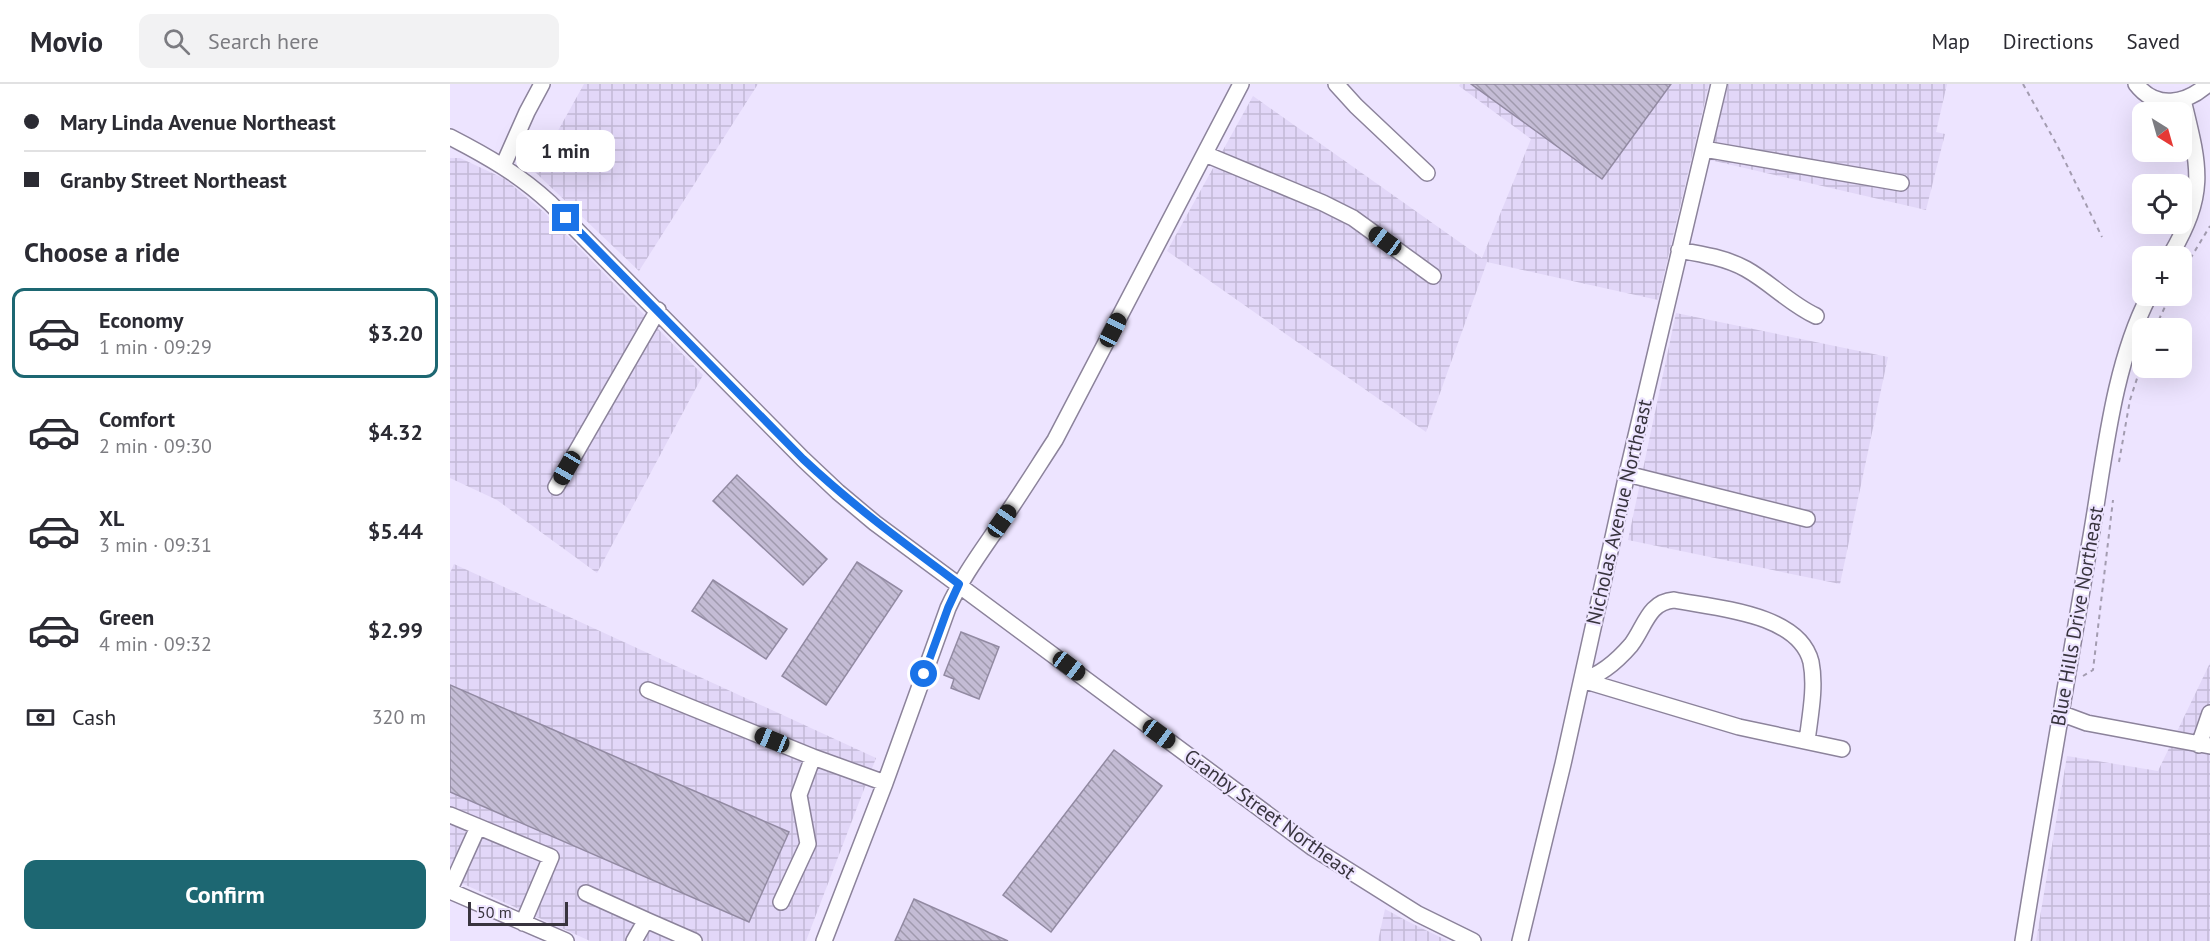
<!DOCTYPE html>
<html lang="en">
<head>
<meta charset="utf-8">
<style>
  body { margin:0; font-family:"PT Sans",sans-serif; background:#f2f2f3; color:#2b2b33; height:100vh; display:flex; flex-direction:column; font-size:22px; white-space:nowrap }
  * { box-sizing:border-box; margin:0 }
  p { font-size:20px; color:#7c7c81 }
  .icon { flex:none; width:33px; height:33px; fill:none; stroke:currentColor; stroke-width:2; stroke-linecap:round; stroke-linejoin:round }
  .map { position:relative; flex:1; overflow:hidden }
  .panel { display:flex; flex-direction:column; background:#fff; width:450px }
  .panel>* { flex:none }
  .guide { display:grid; align-content:center; height:132px; padding:0 24px; background:#fff }
  .needle { width:39px; rotate:143deg }
  .tools { position:absolute; left:1682px; top:18px; display:grid; gap:12px }
  .tools a { display:grid; place-items:center; width:60px; height:60px; border-radius:12px; background:#fff; box-shadow:0 6px 24px #0002; font-size:30px }
  .scale { position:absolute; left:18px; bottom:15px; width:100px; box-sizing:border-box; padding-left:6px; border:3px solid #38343e; border-top:0; font-size:16px; line-height:21px; white-space:nowrap; color:#38343e; -webkit-text-stroke:4px #ede4ff; paint-order:stroke }
  .end { position:absolute; width:27px; height:27px; margin:-14px; border:8px solid #1a73e8; background:#fff; box-shadow:0 0 0 3px #fff }
  .from { border-radius:50% }
  .bubble { position:absolute; height:42px; border-radius:12px; background:#fff; box-shadow:0 6px 24px #0002; font-size:20px; font-weight:800; line-height:42px; text-align:center }
  .car { position:absolute; width:18px; height:36px; margin:-18px -9px; border-radius:8px; box-shadow:0 0 4px 2px #0007; background:linear-gradient(#222 24%,#8ab4d8 0 40%,#222 0 76%,#8ab4d8 0 86%,#222 0) }
  .guide b { display:flex; align-items:center; gap:21px; height:57px; font-size:22px }
  .guide b+b { border-top:2px solid #e1e1e2 }
  .guide i { width:15px; height:15px; background:#2b2b33 }
  ul { padding:0; list-style:none }
  li { display:flex; align-items:center; gap:18px; height:90px; margin:0 12px 9px; padding:0 12px; border:3px solid transparent; border-radius:12px }
  li div { flex:1 }
  li b { display:block; font-size:22px }
  li em { font-style:normal; font-weight:800 }
  li.on { border-color:#1d6772 }
  li>.icon { width:54px; height:54px; stroke-width:1.5 }
  h2 { padding:0 24px; font-size:27px; line-height:72px }
  .pay { display:flex; align-items:center; gap:15px; height:66px; padding:0 24px; font-size:22px }
  .pay p { margin-inline-start:auto }
  .primary-button { display:flex; gap:12px; margin-top:auto; padding:12px 24px }
  .primary-button a { flex:1; height:69px; border-radius:12px; background:#1d6772; color:#fff; font-size:24px; font-weight:800; line-height:69px; text-align:center }
  header { display:flex; align-items:center; gap:36px; box-sizing:border-box; height:84px; padding:0 30px; background:#fff; border-bottom:2px solid #e1e1e2 }
  header strong { font-size:28px }
  nav { display:flex; gap:33px; margin-inline-start:auto; font-size:21px }
  .search { width:420px; height:54px; background:#f2f2f3; display:flex; align-items:center; gap:15px; box-sizing:border-box; padding:0 21px; border-radius:12px; color:#7c7c81; font-size:22px }
  main { display:flex; flex:1; min-height:0 }
  .map>svg:first-child { display:block }
  .industrial { fill:url(#industrial-grid) }
  .building { fill:url(#building-back-hatch); stroke:#928aa2; stroke-width:1.5 }
  .lines { fill:none; stroke-linecap:round; stroke-linejoin:round }
  .minor-casing { stroke:#8c839b; stroke-width:18 }
  .path { stroke:#a39cb0; stroke-width:2; stroke-dasharray:4.5 4.5; stroke-linecap:butt }
  .minor { stroke:#fff; stroke-width:15 }
  .route { stroke:#1a73e8; stroke-width:8 }
  .labels { text-anchor:middle; stroke-width:4.5; stroke-linejoin:round; paint-order:stroke }
  .street-label { font-size:20px; fill:#38343e; stroke:#ede4ff }
</style>
</head>
<body>
<header>
<strong>Movio</strong>
<div class="search"><svg class="icon" aria-label="search" viewBox="0 0 24 24"><circle cx="10" cy="10" r="6"/><path d="M15 15l6 6"/></svg>Search here</div>
<nav><a>Map</a><a>Directions</a><a>Saved</a></nav>
</header>
<main>
<section class="panel">
<div class="guide">
<b><i class="from"></i>Mary Linda Avenue Northeast</b>
<b><i></i>Granby Street Northeast</b>
</div>
<h2>Choose a ride</h2>
<ul>
<li class="on"><svg class="icon" aria-label="car" viewBox="0 0 24 24"><path d="M5 17H2v-5l4-1 3-4h7l3 4 3 1v5h-3M9 17h6M6 11h13"/><circle cx="7" cy="17" r="2"/><circle cx="17" cy="17" r="2"/></svg><div><b>Economy</b><p>1 min · 09:29</p></div><em>$3.20</em></li>
<li><svg class="icon" aria-label="car" viewBox="0 0 24 24"><path d="M5 17H2v-5l4-1 3-4h7l3 4 3 1v5h-3M9 17h6M6 11h13"/><circle cx="7" cy="17" r="2"/><circle cx="17" cy="17" r="2"/></svg><div><b>Comfort</b><p>2 min · 09:30</p></div><em>$4.32</em></li>
<li><svg class="icon" aria-label="car" viewBox="0 0 24 24"><path d="M5 17H2v-5l4-1 3-4h7l3 4 3 1v5h-3M9 17h6M6 11h13"/><circle cx="7" cy="17" r="2"/><circle cx="17" cy="17" r="2"/></svg><div><b>XL</b><p>3 min · 09:31</p></div><em>$5.44</em></li>
<li><svg class="icon" aria-label="car" viewBox="0 0 24 24"><path d="M5 17H2v-5l4-1 3-4h7l3 4 3 1v5h-3M9 17h6M6 11h13"/><circle cx="7" cy="17" r="2"/><circle cx="17" cy="17" r="2"/></svg><div><b>Green</b><p>4 min · 09:32</p></div><em>$2.99</em></li>
</ul>
<div class="pay"><svg class="icon" aria-label="cash" viewBox="0 0 24 24"><path d="M3 7h18v10H3z"/><circle cx="12" cy="12" r="2"/></svg>Cash<p>320 m</p></div>
<div class="primary-button"><a>Confirm</a></div>
</section>
<div class="map">
<svg width="1760" height="857" viewBox="0 0 1760 857">
  <defs>
    <pattern id="industrial-grid" width="8" height="8" patternUnits="userSpaceOnUse" patternTransform="scale(1.5)"><rect width="8" height="8" fill="#e2d7f8"/><path d="M0 4h8M4 0v8" fill="none" stroke="#c3b9d6"/></pattern>
    <pattern id="building-back-hatch" width="6" height="6" patternUnits="userSpaceOnUse" patternTransform="scale(1.5)"><rect width="6" height="6" fill="#c4bcd5"/><path d="M-1 5l2 2M0 0l6 6M5-1l2 2" fill="none" stroke="#a09aae"/></pattern>
  </defs>
  <rect width="100%" height="100%" fill="#ede4ff"/>
  <path class="industrial" d="M134,0h174l-119,187 -104,-99z
    M1010,0h249l-51,216 -171,-38 -61,170 -259,-181 86,-155 229,162 49,-119 -72,-53z
    M1275,0h222l-11,48 9,2 -19,76 -216,-50 18,-75z
    M0,74h10l45,21 41,35 157,161 -106,198 -100,-73 -47,-22z
    M1226,229l212,44 -48,227 -212,-44z
    M4,480l422,194 -70,183h-216l-140,-63v-305z
    M1760,579v278h-174l31,-185 91,15z
    M935,825l22,12 41,20h-70z"/>
  <path class="building" d="M1021,0h200l-69,95z
    M287,391l90,84 -24,26 -90,-84z
    M407,478l45,29 -76,114 -44,-29z
    M263,496l74,49 -21,30 -74,-48z
    M511,548l38,15 -20,52 -28,-11 3,-9 -10,-4z
    M0,601l339,147 -40,90 -299,-130z
    M664,666l48,36 -111,146 -48,-37z
    M464,815l94,42h-113z"/>
  <g class="lines">
    <defs>
      <path id="minor" d="M886,0l20,22 71,67
        M1686,0c20,26 50,20 72,0
        M0,53c37,19 70,38 100,66l253,256 35,33 37,31 438,325 105,66 55,27
        M1254,65l197,34
        M755,70l118,49 30,15 80,58
        M53,82l24,-54 15,-28
        M1229,166c23,4 47,8 67,19 25,14 44,35 70,47
        M1720,172c37,-63 30,-87 13,-156
        M1177,390l180,45
        M106,403l102,-177
        M1132,596c20,-5 36,-20 49,-35 14,-18 17,-43 43,-45 41,8 125,13 137,62 5,25 -1,54 -4,79
        M1132,596l157,47 103,22
        M198,606l165,67 72,26
        M1610,629l27,10 123,23
        M1749,661l11,-32
        M0,731l101,42 -28,66
        M0,805l28,-62
        M0,807l116,50
        M136,809l60,27
        M331,818l27,-58 -9,-49 14,-38
        M184,857l12,-21 48,21
        M374,857l61,-158 63,-175c15,-33 36,-60 56,-90 18,-26 34,-52 51,-78l186,-356
        M1070,857l43,-177 64,-290 92,-390
        M1573,857c21,-133 45,-266 67,-399 14,-78 22,-175 59,-246"/>
    </defs>
    <use href="#minor" class="minor-casing"/>
    <path class="path" d="M1573,0l34,61 45,92
      M1731,190l29,-48
      M1705,244l15,-32
      M1669,378l11,-62 12,-37
      M1633,592l10,-6 20,-170"/>
    <use href="#minor" class="minor"/>
  </g>
  <g class="lines">
    <path class="route" d="M116,134l237,241c49,46 102,85 156,125l-11,24 -24,66"/>
  </g>
  <g class="labels">
    <g class="street-label">
      <text transform="translate(1169 428) rotate(-77)" y="7">Nicholas Avenue Northeast</text>
      <text transform="translate(1627 532) rotate(-80)" y="7">Blue Hills Drive Northeast</text>
      <text transform="translate(820 730) rotate(36)" y="7">Granby Street Northeast</text>
    </g>
  </g>
</svg>
<div class="tools">
<a><svg class="needle" viewBox="-14 -14 28 28"><path d="M0-13l5 13h-10z" fill="#e53935"/><path d="M0 13l5-13h-10z" fill="#7c7c81"/></svg></a>
<a><svg class="icon" aria-label="locate" viewBox="0 0 24 24"><circle cx="12" cy="12" r="6"/><path d="M12 2v4M12 18v4M2 12h4M18 12h4"/></svg></a>
<a>+</a>
<a>−</a>
</div>
<div class="scale">50 m</div>
<i class="end from" style="left:474px;top:590px"></i>
<i class="end" style="left:116px;top:134px"></i>
<div class="bubble" style="left:66px;top:46px;width:99px">1 min</div>
<i class="car" style="left:935px;top:157px;rotate:306deg"></i>
<i class="car" style="left:663px;top:246px;rotate:27deg"></i>
<i class="car" style="left:117px;top:384px;rotate:210deg"></i>
<i class="car" style="left:552px;top:437px;rotate:35deg"></i>
<i class="car" style="left:619px;top:582px;rotate:127deg"></i>
<i class="car" style="left:709px;top:650px;rotate:126deg"></i>
<i class="car" style="left:322px;top:656px;rotate:292deg"></i>
</div>
</main>
</body>
</html>
